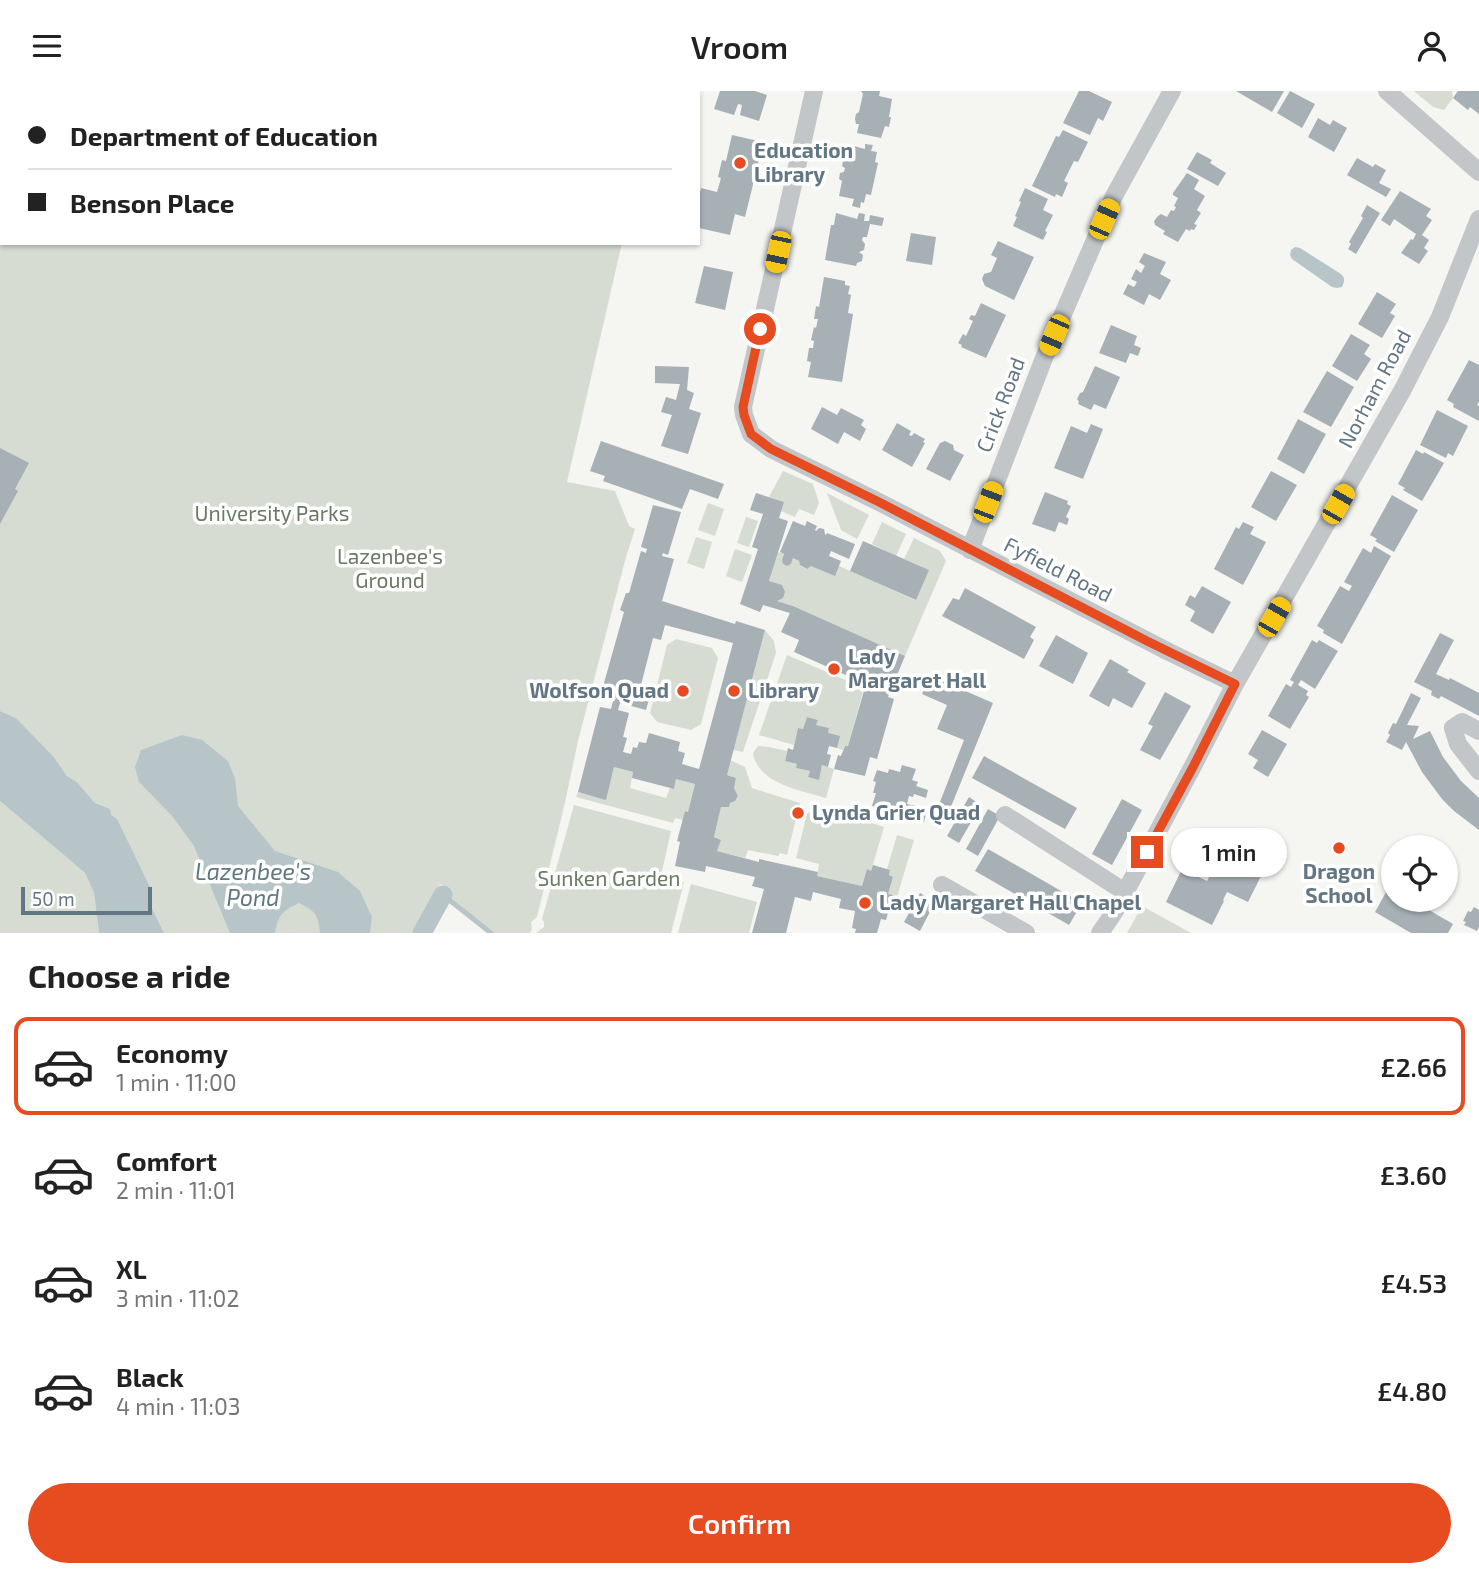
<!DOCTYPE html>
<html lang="en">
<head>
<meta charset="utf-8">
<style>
  body { margin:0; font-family:"Exo 2",sans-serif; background:#f6f6f6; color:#222; height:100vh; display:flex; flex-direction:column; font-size:26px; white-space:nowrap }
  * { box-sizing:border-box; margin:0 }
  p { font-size:23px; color:#767676 }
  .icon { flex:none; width:38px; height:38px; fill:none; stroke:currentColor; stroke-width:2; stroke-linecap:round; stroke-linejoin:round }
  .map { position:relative; height:842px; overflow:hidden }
  .drawer { display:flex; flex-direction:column; background:#fff; flex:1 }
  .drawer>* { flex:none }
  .guide { position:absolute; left:0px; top:0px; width:700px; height:154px; box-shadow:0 2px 5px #0004; display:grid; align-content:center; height:154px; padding:0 28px; background:#fff }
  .buttons { position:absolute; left:1381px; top:744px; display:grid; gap:14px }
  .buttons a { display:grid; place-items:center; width:77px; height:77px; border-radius:50%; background:#fff; box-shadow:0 2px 5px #0004; font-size:35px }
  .scale { position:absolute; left:21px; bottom:18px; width:131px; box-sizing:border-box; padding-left:7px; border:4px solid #637683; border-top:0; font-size:19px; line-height:24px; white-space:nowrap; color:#637683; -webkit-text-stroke:5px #fff; paint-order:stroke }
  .end { position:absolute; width:32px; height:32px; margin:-16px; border:9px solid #e74b20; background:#fff; box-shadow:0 0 0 4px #fff }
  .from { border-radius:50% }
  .bubble { position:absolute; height:49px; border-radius:24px; background:#fff; box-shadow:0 2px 5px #0004; font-size:23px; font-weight:600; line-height:49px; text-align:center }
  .car { position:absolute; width:21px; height:42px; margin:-21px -10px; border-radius:9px; box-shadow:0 0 5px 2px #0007; background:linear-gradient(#f5c518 24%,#345 0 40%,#f5c518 0 76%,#345 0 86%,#f5c518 0) }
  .guide b { display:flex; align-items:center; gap:24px; height:66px; font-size:26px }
  .guide b+b { border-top:2px solid #e0e0e0 }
  .guide i { width:18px; height:18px; background:#222 }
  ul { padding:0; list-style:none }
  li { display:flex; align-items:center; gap:21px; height:98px; margin:0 14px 10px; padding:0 14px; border:4px solid transparent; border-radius:14px }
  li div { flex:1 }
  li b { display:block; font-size:26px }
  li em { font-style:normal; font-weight:600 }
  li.selected { border-color:#e74b20 }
  li>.icon { width:63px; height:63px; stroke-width:1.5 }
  h2 { padding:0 28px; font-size:32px; line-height:84px }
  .cta { display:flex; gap:14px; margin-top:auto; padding:14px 28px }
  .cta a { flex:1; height:80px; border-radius:42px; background:#e74b20; color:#fff; font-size:28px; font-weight:600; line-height:80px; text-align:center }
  header { display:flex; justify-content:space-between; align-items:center; height:91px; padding:0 28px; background:#fff; font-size:32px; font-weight:600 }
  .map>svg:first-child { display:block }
  .green { fill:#d6dcd2 }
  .water { fill:#b8c5c8 }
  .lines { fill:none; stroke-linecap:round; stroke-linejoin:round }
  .stream { stroke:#b8c5c8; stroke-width:5 }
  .canal { stroke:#b8c5c8; stroke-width:19 }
  .building { fill:#a7b0b5; fill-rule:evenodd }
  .street { stroke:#c2c6c9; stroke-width:18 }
  .route { stroke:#e74b20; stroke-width:9 }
  .poi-dot { fill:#e74b20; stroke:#fff; stroke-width:2.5 }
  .labels { text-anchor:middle; stroke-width:7; stroke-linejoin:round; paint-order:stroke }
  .poi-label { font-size:21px; font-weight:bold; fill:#637683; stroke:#fff; text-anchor:start }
  .street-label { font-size:21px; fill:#637683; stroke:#fff }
  .park-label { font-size:21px; fill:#687a62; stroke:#fff }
  .water-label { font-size:23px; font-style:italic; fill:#5f7880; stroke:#fff }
</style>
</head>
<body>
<header><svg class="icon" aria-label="menu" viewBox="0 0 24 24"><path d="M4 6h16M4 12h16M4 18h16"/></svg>Vroom<svg class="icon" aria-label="person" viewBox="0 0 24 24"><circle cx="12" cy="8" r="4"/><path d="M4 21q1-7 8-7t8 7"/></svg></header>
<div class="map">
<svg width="1479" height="842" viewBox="0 0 1479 842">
  <rect width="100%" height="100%" fill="#f5f5f1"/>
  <path class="green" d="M0,0h661v2h-659v150h620l-55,239 48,9 14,35 6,3 -9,28 -48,184 -14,66 -27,110 -6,5 1,7 -2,4h-39l-40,-32 -7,-15 -4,-2 -28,49h-248l-14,-29v-17l-39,-72 -16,-12 -18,-21 -10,-6 -13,-19 -38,-39 -16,-7z
    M1414,0h38l1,7 -9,12 -11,-3z
    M783,380l30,13 6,19 -5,12 -15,-6 -4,8 -14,-6 3,-9 -15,-5z
    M827,402l42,22 -12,24 -16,-9z
    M708,412l16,6 -9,27 -17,-6z
    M746,426l12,4 -9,26 -12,-4z
    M882,431l24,12 -10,22 -24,-12z
    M696,446l16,5 -8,27 -17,-6z
    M914,447l26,13 6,10 -41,95 -112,-50 -16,-5 -8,-20 9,-29 6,2 -2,7 1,3 4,2 4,-2 2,-6 6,3 1,4 6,4 5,-3h28l76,34 14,-30 -25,-11z
    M735,458l17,6 -10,27 -16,-6z
    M765,539l9,11 2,12 -33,99 -10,-2z
    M676,548l36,9 6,10 -17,66 -10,6 -34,-8 -7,-9 17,-68z
    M787,564l77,33 -16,58h-3l-2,4 -6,-2 -9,-15 1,-5 -13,-3 2,-5 -11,-3 -4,12 -5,-1 -4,17 -35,-10z
    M758,655l11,1 18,4 -2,10 12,3v4l13,3 -2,6 11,2 3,-14 12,4 -8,29c-25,-8 -68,-14 -73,-45z
    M730,669l15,7 7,21 48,15 -13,52 -7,-2 -2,3 -30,-6 -3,8 -28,-7 4,-11 -7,-3 7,-30h8l1,-4 5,-2 3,-5 -4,-8 2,-10 -9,-3z
    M614,676l19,5 -3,16 36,10 4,-10h4l2,-9 19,5 -7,28 -3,-1 -2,9 -8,-2 -2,5 -97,-26 2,-5 28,7z
    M0,710l85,72 9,20 5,40h-99z
    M574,714l97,26 -10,45 23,6 -13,51h-135l8,-6v-5l-2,-3z
    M818,715l66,21 -13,44 -4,-1 -5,16 -45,-10 2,-12 -23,-6 11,-44z
    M897,744l17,5 -17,57 -9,-3 5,-17 -4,-2 1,-5 -3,-1z
    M691,793l66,18 -8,31h-71z
    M1142,815l49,27h-64z"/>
  <path class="water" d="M1295,156l5,1 41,26c4,4 4,7 1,13l-5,1 -5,-1 -40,-28 -2,-4 1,-5z
    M0,620l16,7 38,39 13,19 10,6 18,21 15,6 1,6 6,4 33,68v17l14,29h-65l-5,-40 -9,-20 -85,-72z
    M182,644l20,5 26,21 7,17 3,28 37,45 63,21 22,19 12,26 -2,16h-50c-1,-18 -5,-22 -21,-30 -17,8 -20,11 -24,30h-45l-36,-87 -22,-30 -33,-34 -4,-15 6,-17z"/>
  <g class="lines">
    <path class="stream" d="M443,804l48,38"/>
    <path class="canal" d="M422,842l21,-38"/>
  </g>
  <path class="building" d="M720,0h35l12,4 -8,26 -19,-6 2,-10 -4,-1 -4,11 -20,-6z
    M861,0h19l-1,5 13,3 -3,18h2l-2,10 -4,-1 -4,12 -24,-5 2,-9h-3l-1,-5 1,-5 3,-2 4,-18z
    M1079,0h10l23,11 -9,19 -5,-3 -8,17 -27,-12z
    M1236,0h48l-12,21z
    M1290,0l25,13 -13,24 -25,-15z
    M1458,0h21v23l-9,-7 -2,3 -15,-12z
    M1318,27l12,7 3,-5 14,8 -13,24 -26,-15z
    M1063,39l25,12 -10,20 -4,-1 -10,20 4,2 -6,14 -6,-3 -1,3 -23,-11 24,-50 3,1z
    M732,44l26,6 -5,18 6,1 -14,57 -10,-3 -5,21 -31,-7 -1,-28 3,-12 16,4 4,-14 -3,-1 4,-17 4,1z
    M865,53l8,1 -2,6 6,1 -2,10 3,1 -7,32 -5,-1 -2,9 -3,-1 -1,6 -8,-2 2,-7 -15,-3 3,-15 -3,-2 1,-6 4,-1 1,-4 -3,-2 1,-5 4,-2 3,-14 15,4z
    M1197,61l15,8 -2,3 16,10 -8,13 -31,-17z
    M1357,67l16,9 2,-3 11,6 -7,13 12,6 -5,8 -39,-22z
    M1187,82l12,7 -5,9 11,7 -8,14 4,3 -7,11 3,1 -3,5 -3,-1 -1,2 -4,-2 -8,13 -15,-8 2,-3 -10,-6 -1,-4 4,-5 3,-2 6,3 4,-7 3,1 2,-4 -2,-1 4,-8 -5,-3v-2z
    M1025,97l23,11 -5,11 10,5 -8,16 2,1 -4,8 -30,-14 4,-9 -2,-1 6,-14 -2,-1z
    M1400,100l31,18 -5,7 6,4 -10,15 7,5 -5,8 4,3 -9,13 -18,-11 10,-14 2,1 3,-6 -22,-15 -4,7 -9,-6z
    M1367,114l13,8 -24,41 -8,-5 3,-5 -2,-2 14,-24 -2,-2z
    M836,122l21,6 2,-6 6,1 -1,7h5l1,-6 14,3 -2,8 -12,-2 -3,13h-4l-1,3 3,4 -1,6 -5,2 4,3 -1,6 -5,2 -1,3 -31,-6 6,-35h3z
    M911,142l25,4 -4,28 -26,-4z
    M998,150l36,16 -20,43 -29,-14 -3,-7 2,-5 7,-2 6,-14 -6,-3z
    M1144,162l22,9 -6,12 11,6 -11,20 -11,-6 -5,11 -21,-11 5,-10 6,3 3,-5 -6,-3 5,-10 5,4 4,-7 -6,-4z
    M704,175l29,6 -8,38 -30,-7z
    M824,186l21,4v4l5,1 -2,8 3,1 -3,18 5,1 -11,68 -34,-5 3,-15 -4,-1 2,-13h4l1,-7 -3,-1 3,-13 2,1 2,-9h-4l2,-13 3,1z
    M1377,201l19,12 -6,9 5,3 -13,22 -24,-14z
    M981,212l25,12 -20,43 -25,-11 1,-2 -4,-2 5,-9 3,2 7,-15 -4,-2 2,-4 4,1z
    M1111,234l26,11 -3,9 7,3 -3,8 -8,-3 -4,10 -27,-10z
    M1351,243l19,11 -6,9 7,5 -14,22 -25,-15z
    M1469,269l10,5v37l-2,3 2,1v15l-26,-14 1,-3 -7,-4z
    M655,275l34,1 -2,23 7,3 -5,16 12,4 -13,41 -27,-8 11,-31 -11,-3 5,-15 10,3 4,-16 -25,-1z
    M1095,275l25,11 -14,32 -12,-5 -3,6 -13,-6 1,-2 -2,-3 3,-6 3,-1z
    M1327,280l27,16 -23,40 -28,-15z
    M822,316l15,8 4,-7 23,12 -3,5 5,4 -6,12 -16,-9 -6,12 -27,-15z
    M1437,319l31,16 -15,30 -5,-3 -2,5 -26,-13z
    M1298,328l28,15 -22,40 -27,-15z
    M897,332l14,8 -2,4 3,1 2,-3 11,6 -2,3 2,1 -13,24 -30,-17z
    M1091,333l12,5 -20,50 -29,-11 17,-42 16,7z
    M601,350l123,43 -6,15 -28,-10 -8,20 -79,-28 2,-5 -15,-5z
    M945,350l8,4 1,5 10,5 -14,26 -24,-12 14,-26z
    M0,357l29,15 -14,26 3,2 -18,33z
    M1416,359l7,4 1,-2 20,11 -22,38 -19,-11 2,-2 -7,-4z
    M1271,380l26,14 -21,36 -25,-14z
    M1045,401l23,9 -1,3 4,2 -5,11 3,2 -2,6 -8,-3 -4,10 -23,-8z
    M756,402l28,9 -5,16 9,3 -19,60 13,4 3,7 -2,6 -6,3 16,5 112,50 -17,41 6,2 -17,60 -7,-2 -5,19 -31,-7 4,-14 3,1 4,-10h3l18,-62 -72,-32 5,-12 -18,-8 9,-19 -27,-8 -3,7 -20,-8 18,-55 -6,-2 11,-33 -13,-4z
    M1392,404l26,15 -24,42 -19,-11 2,-2 -7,-4z
    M653,414l28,7 -13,43 -5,-2 -1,3 12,3 -12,42 73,23 1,-3 29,9 -38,145 9,3 -2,10 4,8 -3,5 -5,2 -1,4h-8l-7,30 7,3 -4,11 42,11v-3l59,13 -1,4 45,10 5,-17 4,2 2,-6 17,5 -1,5 4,2 -5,17 5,1 -7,25 -5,-1 -4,14h-22l1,-4 -4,-1 3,-17 -16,-3 2,-9 -28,-7 -2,9 -16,-4 -9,36h-34l12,-44 -12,-3 3,-9 -49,-11 -1,6 -30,-6 5,-24 -3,-1 8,-30 3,1 7,-28 -19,-5 -2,10 -42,-11 1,-6 -19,-5 -8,33 -28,-8 22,-85 11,2 2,-8 -13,-4 24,-85 -4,-2 6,-17h3l12,-42 5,2 1,-4 -6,-2zM665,534l68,18 -34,126 -17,-5 3,-11 -7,-2 2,-9 -31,-9 -3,10 -7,-1 -2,6 -4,-1 -2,7 -8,-2 4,-14 -4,-1 6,-24 -11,-3 2,-7 26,7 5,-18 -11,-3 13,-51 8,2z
    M793,430l12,5 2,-5 10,5 -2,4 1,1 3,-3 5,1 1,5 1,1 1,-2 28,11 -6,15 -18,-8 -2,5 12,5 -6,15 -24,-10 -4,3 -7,-4 -1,-4 -6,-3 -2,6 -4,2 -4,-2 -1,-4 2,-6 -4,-2z
    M1243,431l11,5 -4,7 16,8 -23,43 -29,-16 22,-42 3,2z
    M863,450l66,29 -13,30 -66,-29z
    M1374,455l17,10 -49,88 -19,-11 1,-3 -7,-4 23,-40 9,5 3,-5 -8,-4 19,-34 8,5z
    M1202,495l29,16 -18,32 -23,-13 5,-10 -10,-6 5,-10 5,3z
    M965,497l71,39 -6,10 4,3 -10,19 -82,-43 11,-18 6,2z
    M1440,542l14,7 -18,34 13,6 1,-2 29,15v23l-38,-20 -2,3 -8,-4 1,-4 -18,-9z
    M1056,544l32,18 -15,31 -34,-18z
    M1312,549l5,3 2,-3 19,11 -23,38 -14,-9 -3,5 10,6 -2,4 3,2 -19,32 -22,-13 18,-32 5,3 3,-5 -4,-2z
    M1110,568l19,11 -2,2 19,11 -14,25 -19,-10 -4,9 -20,-11z
    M931,585l62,27 -49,121 -11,-4 31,-80 -27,-11 10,-24 -25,-11z
    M1165,601l26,14 -31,54 -20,-10 13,-24 -5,-2z
    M1411,602l10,5 -14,27 12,1 -6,13 17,-8 13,26 18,24 18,17v32l-25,-19 -12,-12 -20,-27 -16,-30 -4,8 -16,-8 4,-7 -2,-2 5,-10 3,1z
    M807,626l11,3 -2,5 13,3 -1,5 12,3 -3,12 -8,-2 -2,8 4,1 -3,12 -6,-2 -3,15 -11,-3 2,-6 -14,-3 1,-4 -12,-3 3,-13 5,2 5,-22 5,1z
    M1262,639l25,14 -19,33 -15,-9 5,-8 -10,-6z
    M984,665l93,52 -12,21 -93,-51z
    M902,674l14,4 -4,11 6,2 -2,4 12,4 -2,8 -12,-4 -1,3 -4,-1 -2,8 8,2 -1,3 12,4 -2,9 -24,-7 -2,5 -11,-3 -2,5 -11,-3 3,-12 -5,-1 4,-13h-3l3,-11 -3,-1 4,-11 11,3 1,-4 11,3z
    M969,706l12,8 -22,38 -12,-7z
    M1122,708l20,11 -30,55 -20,-11z
    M988,718l12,7 -22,40 -12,-7z
    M988,758l94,54 -13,22 -94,-54z
    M1220,758l44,21 -16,32 -21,-10 -4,8 1,1 -12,24 -46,-23 16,-33 25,12 6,-11 -3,-1z
    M1389,796l4,3v9h17l43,25 -5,9h-37l-36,-21z
    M920,802l15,9 -15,29 -16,-9z
    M1474,816l5,3v17l-2,4 -13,-6 2,-3 -3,-1 5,-10 3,1z"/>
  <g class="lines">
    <path class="street" d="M814,0l-71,316 1,8 7,19 20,15 108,53 290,150 66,32
      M1387,0l92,81
      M970,459l74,-192 70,-162 58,-105
      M1479,640l-17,-9 -9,6 5,16 21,27
      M1005,724l120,77
      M942,794l84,48
      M1100,842l15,-22 78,-145 42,-82 167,-293 38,-74 39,-98"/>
  </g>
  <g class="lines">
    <path class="route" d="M760,238l-17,78 1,8 7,19 20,15 108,53 268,139 88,43 -42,83 -46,85"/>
  </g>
  <g class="poi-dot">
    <circle cx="740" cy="72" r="7"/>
    <circle cx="834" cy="578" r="7"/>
    <circle cx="683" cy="600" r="7"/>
    <circle cx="734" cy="600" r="7"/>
    <circle cx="798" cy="722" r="7"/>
    <circle cx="1339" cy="757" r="7"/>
    <circle cx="865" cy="812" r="7"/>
  </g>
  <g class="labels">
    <g class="poi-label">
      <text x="754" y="67">Education<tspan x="754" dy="24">Library</tspan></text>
      <text x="848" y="573">Lady<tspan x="848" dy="24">Margaret Hall</tspan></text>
      <text x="669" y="607" text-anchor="end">Wolfson Quad</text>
      <text x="748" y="607">Library</text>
      <text x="812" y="729">Lynda Grier Quad</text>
      <text x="1339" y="788" text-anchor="middle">Dragon<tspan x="1339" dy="24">School</tspan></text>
      <text x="879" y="819">Lady Margaret Hall Chapel</text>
    </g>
    <g class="street-label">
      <text transform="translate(1375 298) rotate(-62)" y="7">Norham Road</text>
      <text transform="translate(1001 314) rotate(-69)" y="7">Crick Road</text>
      <text transform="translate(1058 479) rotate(27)" y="7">Fyfield Road</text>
    </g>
    <g class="park-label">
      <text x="272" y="430">University Parks</text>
      <text x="390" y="473">Lazenbee's<tspan x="390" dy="24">Ground</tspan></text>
      <text x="609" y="795">Sunken Garden</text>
    </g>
    <g class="water-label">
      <text x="253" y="789">Lazenbee's<tspan x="253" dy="26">Pond</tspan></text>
    </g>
  </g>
</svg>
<div class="buttons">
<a><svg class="icon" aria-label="locate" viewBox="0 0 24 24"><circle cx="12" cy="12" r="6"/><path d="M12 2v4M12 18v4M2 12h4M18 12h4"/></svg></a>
</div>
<div class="scale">50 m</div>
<i class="end from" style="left:760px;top:238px"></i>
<i class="end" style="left:1147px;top:761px"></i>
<div class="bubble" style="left:1171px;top:737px;width:116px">1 min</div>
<i class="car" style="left:1104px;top:128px;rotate:24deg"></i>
<i class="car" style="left:778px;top:161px;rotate:192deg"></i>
<i class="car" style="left:1054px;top:244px;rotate:203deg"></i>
<i class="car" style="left:988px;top:411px;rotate:21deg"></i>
<i class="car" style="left:1338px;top:413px;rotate:30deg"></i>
<i class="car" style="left:1274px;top:526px;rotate:30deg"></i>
<div class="guide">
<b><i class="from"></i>Department of Education</b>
<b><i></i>Benson Place</b>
</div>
</div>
<section class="drawer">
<h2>Choose a ride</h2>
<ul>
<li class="selected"><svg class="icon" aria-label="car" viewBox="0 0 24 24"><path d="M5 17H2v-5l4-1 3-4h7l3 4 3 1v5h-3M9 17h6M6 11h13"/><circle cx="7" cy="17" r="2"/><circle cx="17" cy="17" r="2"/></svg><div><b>Economy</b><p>1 min · 11:00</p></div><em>£2.66</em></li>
<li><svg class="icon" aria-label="car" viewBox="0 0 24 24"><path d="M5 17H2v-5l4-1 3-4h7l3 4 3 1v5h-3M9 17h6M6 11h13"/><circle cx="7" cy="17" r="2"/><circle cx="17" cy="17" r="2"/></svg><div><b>Comfort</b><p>2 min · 11:01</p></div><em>£3.60</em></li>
<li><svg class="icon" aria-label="car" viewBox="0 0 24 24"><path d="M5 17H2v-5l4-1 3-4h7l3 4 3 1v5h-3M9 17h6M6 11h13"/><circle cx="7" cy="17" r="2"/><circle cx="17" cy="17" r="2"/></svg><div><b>XL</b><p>3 min · 11:02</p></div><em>£4.53</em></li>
<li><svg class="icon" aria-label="car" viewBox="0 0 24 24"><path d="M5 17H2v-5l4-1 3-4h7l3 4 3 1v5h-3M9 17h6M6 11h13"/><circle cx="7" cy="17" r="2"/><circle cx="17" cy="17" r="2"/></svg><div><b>Black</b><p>4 min · 11:03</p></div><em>£4.80</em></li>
</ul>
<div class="cta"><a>Confirm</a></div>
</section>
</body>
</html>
